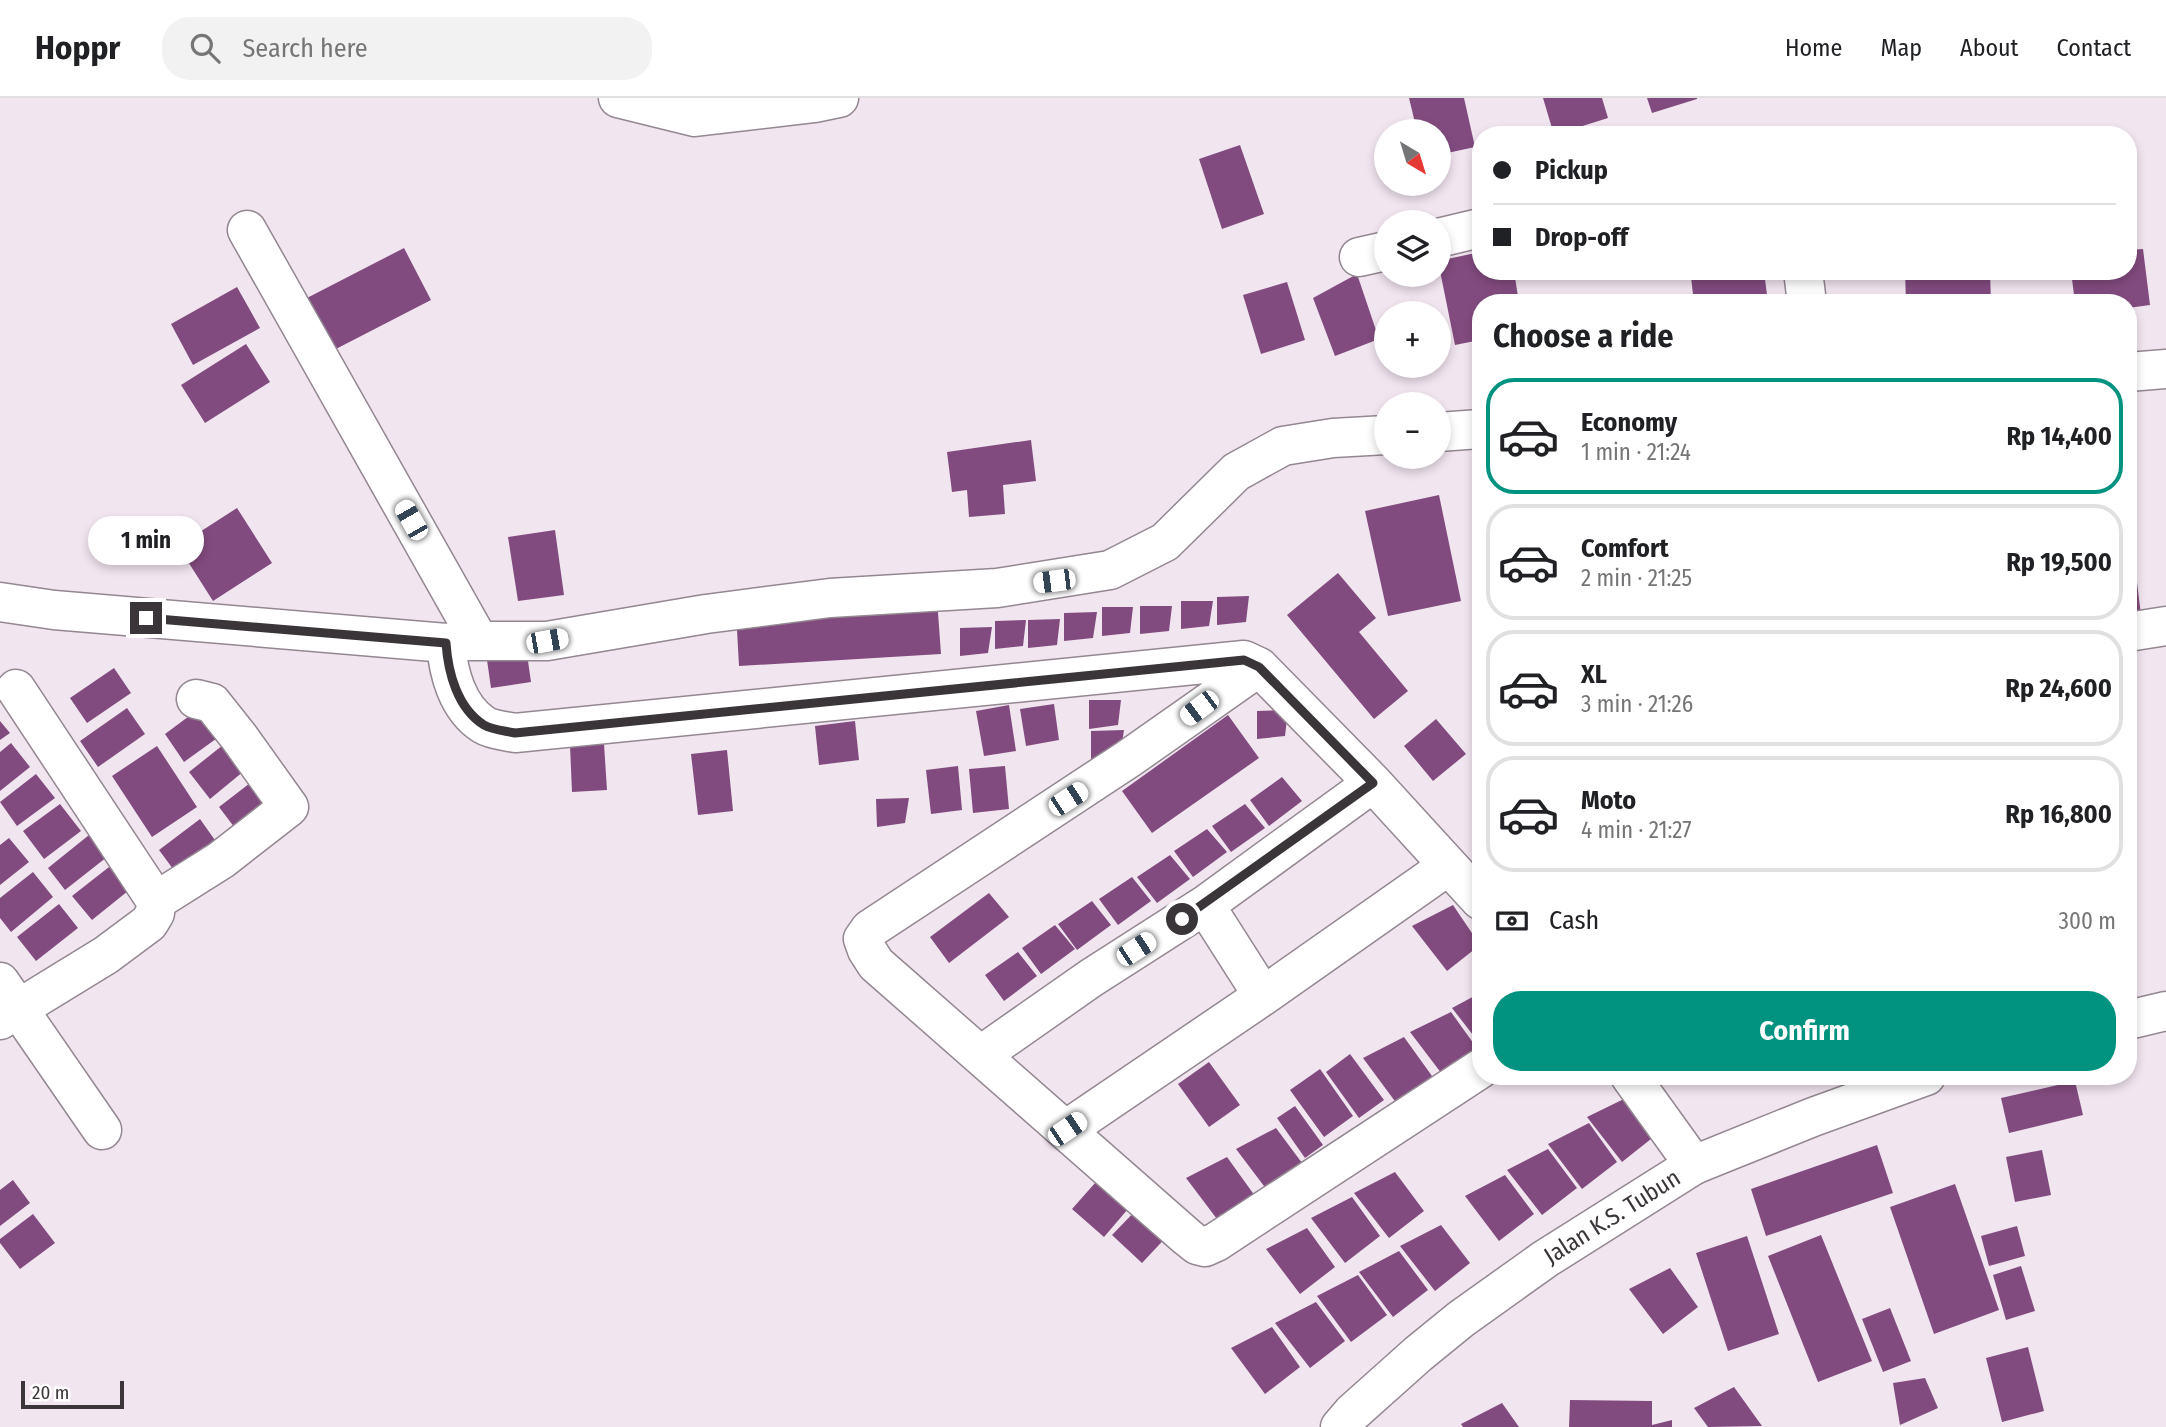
<!DOCTYPE html>
<html lang="en">
<head>
<meta charset="utf-8">
<style>
  body { margin:0; font-family:"Fira Sans Condensed",sans-serif; background:#f2f2f2; color:#202124; height:100vh; display:flex; flex-direction:column; font-size:26px; white-space:nowrap }
  * { box-sizing:border-box; margin:0 }
  p { font-size:23px; color:#757577 }
  .icon { flex:none; width:38px; height:38px; fill:none; stroke:currentColor; stroke-width:2; stroke-linecap:round; stroke-linejoin:round }
  .map { position:relative; flex:1; overflow:hidden }
  .side { position:absolute; left:1472px; top:196px; width:665px; height:791px; display:flex; flex-direction:column; background:#fff; border-radius:28px; box-shadow:0 4px 10px #0003 }
  .side>* { flex:none }
  .top-card { position:absolute; left:1472px; top:28px; width:665px; height:154px; border-radius:28px; box-shadow:0 4px 10px #0003; display:grid; align-content:center; height:154px; padding:0 21px; background:#fff }
  .needle { width:46px; rotate:142deg }
  .tools { position:absolute; left:1374px; top:21px; display:grid; gap:14px }
  .tools a { display:grid; place-items:center; width:77px; height:77px; border-radius:50%; background:#fff; box-shadow:0 4px 10px #0003; font-size:35px }
  .scale { position:absolute; left:21px; bottom:18px; width:103px; box-sizing:border-box; padding-left:7px; border:4px solid #3a3539; border-top:0; font-size:19px; line-height:24px; white-space:nowrap; color:#3a3539; -webkit-text-stroke:5px #fff; paint-order:stroke }
  .end { position:absolute; width:32px; height:32px; margin:-16px; border:9px solid #3a3539; background:#fff; box-shadow:0 0 0 4px #fff }
  .from { border-radius:50% }
  .bubble { position:absolute; height:49px; border-radius:24px; background:#fff; box-shadow:0 4px 10px #0003; font-size:23px; font-weight:700; line-height:49px; text-align:center }
  .car { position:absolute; width:21px; height:42px; margin:-21px -10px; border-radius:9px; box-shadow:0 0 5px 2px #0007; background:linear-gradient(#fff 24%,#345 0 40%,#fff 0 76%,#345 0 86%,#fff 0) }
  .top-card b { display:flex; align-items:center; gap:24px; height:66px; font-size:26px }
  .top-card b+b { border-top:2px solid #e0e0e0 }
  .top-card i { width:18px; height:18px; background:#202124 }
  ul { padding:0; list-style:none }
  li { display:flex; align-items:center; gap:21px; height:116px; margin:0 14px 10px; padding:0 7px; border:4px solid #e0e0e0; border-radius:28px }
  li div { flex:1 }
  li b { display:block; font-size:26px }
  li em { font-style:normal; font-weight:700 }
  li.current { border-color:#019380 }
  li>.icon { width:63px; height:63px; stroke-width:1.5 }
  h2 { padding:0 21px; font-size:32px; line-height:84px }
  .pay { display:flex; align-items:center; gap:18px; height:77px; padding:0 21px; font-size:26px }
  .pay p { margin-inline-start:auto }
  .cta { display:flex; gap:14px; margin-top:auto; padding:14px 21px }
  .cta a { flex:1; height:80px; border-radius:28px; background:#019380; color:#fff; font-size:28px; font-weight:700; line-height:80px; text-align:center }
  header { display:flex; align-items:center; gap:42px; box-sizing:border-box; height:98px; padding:0 35px; background:#fff; border-bottom:2px solid #e0e0e0 }
  header strong { font-size:33px }
  nav { display:flex; gap:38px; margin-inline-start:auto; font-size:24px }
  .search { width:490px; height:63px; background:#f2f2f2; display:flex; align-items:center; gap:18px; box-sizing:border-box; padding:0 24px; border-radius:28px; color:#757577; font-size:26px }
  .map>svg:first-child { display:block }
  .building { fill:#824b7f }
  .lines { fill:none; stroke-linecap:round; stroke-linejoin:round }
  .street-casing { stroke:#938791; stroke-width:41 }
  .secondary-casing { stroke:#938791; stroke-width:41 }
  .street { stroke:#fff; stroke-width:38 }
  .secondary { stroke:#fff; stroke-width:38 }
  .route { stroke:#3a3539; stroke-width:9 }
  .labels { text-anchor:middle; stroke-width:7; stroke-linejoin:round; paint-order:stroke }
  .street-label { font-size:24px; fill:#3a3539; stroke:#fff }
</style>
</head>
<body>
<header>
<strong>Hoppr</strong>
<div class="search"><svg class="icon" aria-label="search" viewBox="0 0 24 24"><circle cx="10" cy="10" r="6"/><path d="M15 15l6 6"/></svg>Search here</div>
<nav><a>Home</a><a>Map</a><a>About</a><a>Contact</a></nav>
</header>
<div class="map">
<svg width="2166" height="1329" viewBox="0 0 2166 1329">
  <rect width="100%" height="100%" fill="#f1e5f0"/>
  <path class="building" d="M1409,0h55l11,49 -37,8v-24h-21z
    M1543,0h59l6,20 -54,17z
    M1647,0h50v1l-45,14z
    M1240,47l24,69 -42,15 -23,-70z
    M404,150l27,52 -99,51 -27,-52z
    M2143,151l7,56 -22,3v-5h-53l-4,-32h57v-21z
    M1480,154v19h34l5,32h-39v37l-25,5 -17,-84z
    M1742,173h22l4,32h-74l-3,-26z
    M1905,173h85l1,32h-85z
    M1357,176l22,65 -44,17 -22,-58z
    M1287,184l18,58 -44,14 -18,-59z
    M237,189l23,41 -67,37 -22,-41z
    M246,246l24,38 -65,41 -24,-38z
    M1031,342l5,41 -33,4 2,29 -36,3 -2,-27 -15,2 -5,-40z
    M1439,397l22,106 -73,15 -23,-105z
    M237,410l35,55 -59,38 -35,-55z
    M555,432l9,65 -46,6 -10,-64z
    M2134,460l7,57 -13,1v-57z
    M1338,475l38,45 -17,14 49,59 -34,28 -87,-104z
    M1249,498l-3,26 -29,3v-28z
    M937,501l4,55 -202,12 -3,-54z
    M1181,503h32l-4,25 -28,3z
    M1140,508h32l-3,25 -29,3z
    M1102,509h31l-3,26 -28,3z
    M1097,514l-4,26 -29,3v-28z
    M1060,521l-3,26 -29,3v-28z
    M1026,522l-3,26 -28,3v-28z
    M992,529l-4,26 -28,3v-28z
    M527,556l4,28 -40,6 -4,-28z
    M114,570l17,25 -44,30 -17,-25z
    M1089,602h32l-3,25 -29,4z
    M1054,606l5,36 -33,6 -6,-37z
    M1009,607l7,46 -32,5 -8,-45z
    M127,610l18,26 -47,33 -18,-26z
    M200,610l20,28 -36,26 -19,-28z
    M1288,612l-3,26 -28,3v-28z
    M1228,617l31,43 -107,75 -30,-42z
    M1436,621l30,35 -33,27 -29,-35z
    M0,623l10,12 -10,7z
    M855,623l4,39 -40,5 -4,-39z
    M1124,632l-4,26 -29,3v-28z
    M11,645l19,24 -30,24v-39z
    M604,646l3,46 -35,2 -2,-46z
    M223,647l21,26 -34,28 -21,-27z
    M157,648l40,61 -45,30 -40,-61z
    M727,652l6,61 -35,4 -7,-61z
    M958,668l4,44 -31,4 -5,-44z
    M1005,668l4,43 -36,4 -4,-44z
    M36,676l19,24 -38,28 -17,-24z
    M1282,679l20,24 -33,25 -19,-26z
    M254,682l20,25 -36,27 -19,-25z
    M909,700l-4,25 -28,4 -1,-28z
    M60,706l21,27 -37,28 -21,-28z
    M1245,706l20,24 -34,24 -19,-26z
    M200,721l17,24 -41,30 -17,-23z
    M1207,731l20,23 -34,25 -19,-26z
    M89,737l18,22 -42,33 -17,-22z
    M9,740l20,24 -29,23v-40z
    M1170,757l20,24 -33,24 -20,-26z
    M109,769l19,24 -36,29 -20,-24z
    M33,774l20,25 -42,35 -11,-14v-20z
    M1132,779l19,24 -33,24 -19,-26z
    M989,795l20,24 -60,46 -19,-26z
    M1092,803l19,24 -34,25 -19,-26z
    M59,806l19,24 -42,33 -19,-24z
    M1453,807l27,40 -33,26 -35,-45z
    M1055,827l20,24 -34,25 -19,-26z
    M1018,854l19,24 -33,25 -19,-26z
    M1480,895v51l-28,-36z
    M1451,914l28,39 -34,27 -35,-46z
    M1404,939l28,39 -35,28 -34,-46z
    M1350,956l34,46 -25,18 -33,-46z
    M1209,964l31,43 -31,22 -31,-43z
    M1320,971l33,47 -29,21 -34,-47z
    M2075,983l8,34 -74,18 -8,-35z
    M1628,999l28,38 -34,27 -35,-45z
    M1295,1008l28,39 -18,13 -28,-40z
    M1589,1025l28,39 -35,27 -34,-45z
    M1276,1030l29,39 -35,27 -34,-45z
    M1877,1047l16,48 -127,43 -15,-47z
    M1548,1051l29,39 -35,27 -35,-45z
    M2042,1052l9,45 -36,7 -9,-45z
    M1227,1059l28,39 -35,27 -34,-45z
    M1395,1074l29,39 -35,27 -35,-45z
    M1103,1076l31,28 -30,35 -32,-28z
    M1505,1077l29,39 -35,27 -34,-45z
    M13,1082l17,23 -30,23v-36z
    M1955,1086l44,126 -65,24 -44,-127z
    M1352,1099l28,39 -35,27 -34,-45z
    M1143,1105l29,28 -30,32 -30,-28z
    M33,1116l22,29 -35,26 -20,-26v-4z
    M1441,1127l29,38 -35,28 -35,-45z
    M2017,1128l8,30 -36,10 -8,-30z
    M1307,1130l28,39 -35,27 -34,-45z
    M1821,1137l51,126 -54,21 -50,-126z
    M1747,1138l32,98 -51,17 -32,-98z
    M1399,1153l29,39 -35,27 -34,-45z
    M2021,1168l14,45 -29,9 -13,-45z
    M1670,1170l28,39 -35,27 -34,-45z
    M1358,1177l29,40 -36,27 -34,-46z
    M1316,1204l29,39 -35,27 -35,-45z
    M1890,1210l21,53 -28,11 -21,-53z
    M1272,1229l28,40 -35,27 -34,-46z
    M2028,1249l16,64 -42,11 -16,-64z
    M1925,1280l13,30 -38,17 -7,-42z
    M1734,1289l28,39 -54,1 -14,-19z
    M1570,1302l82,1v24l20,-5v7h-103z
    M1502,1305l17,24h-56l-2,-3z"/>
  <g class="lines">
    <defs>
      <path id="street" d="M618,0l77,19 120,-14 24,-5
        M247,132l232,411
        M1438,140l42,-10
        M1359,159l27,-6
        M1803,173l4,32
        M2128,274l38,-3
        M1438,334l42,-3
        M1386,337l-53,3 -50,8 -47,26 -71,70 -55,28 -113,18 -167,10 -124,16 -159,27h-88l-13,2c2,29 11,65 38,82 8,5 22,6 31,8l729,-73 15,7 114,116 107,117
        M0,504l54,8 392,33
        M2128,534l38,-6
        M1259,569l-131,92 -258,170 -7,10 4,11 9,14 311,273 10,8 8,2 11,-5 264,-173
        M156,803l65,-41 68,-53 -50,-70 -27,-34 -16,-4
        M1205,807l58,91
        M0,884l102,148
        M0,922l106,-65 43,-32 6,-10 1,-12 -140,-212
        M981,957l110,-77 114,-73 168,-122
        M1630,978l64,89
        M1067,1031l196,-133 185,-130"/>
      <g id="secondary">
        <path d="M2128,922l38,-9"/>
        <path id="s1" d="M1340,1329l12,-14 66,-59 43,-35 84,-60 149,-94 119,-48 113,-41"/>
      </g>
    </defs>
    <use href="#street" class="street-casing"/>
    <use href="#secondary" class="secondary-casing"/>
    <use href="#street" class="street"/>
    <use href="#secondary" class="secondary"/>
  </g>
  <g class="lines">
    <path class="route" d="M146,520l300,25c2,29 11,65 38,82 8,5 22,6 31,8l729,-73 15,7 114,116 -191,136"/>
  </g>
  <g class="labels">
    <g class="street-label">
      <text dy="8" stroke="none"><textPath href="#s1" startOffset="345">Jalan K.S. Tubun</textPath></text>
    </g>
  </g>
</svg>
<div class="tools">
<a><svg class="needle" viewBox="-14 -14 28 28"><path d="M0-13l5 13h-10z" fill="#e53935"/><path d="M0 13l5-13h-10z" fill="#757577"/></svg></a>
<a><svg class="icon" aria-label="layers" viewBox="0 0 24 24"><path d="M12 4l9 5-9 5-9-5zM3 14l9 5 9-5"/></svg></a>
<a>+</a>
<a>−</a>
</div>
<div class="scale">20 m</div>
<i class="end from" style="left:1182px;top:821px"></i>
<i class="end" style="left:146px;top:520px"></i>
<div class="bubble" style="left:88px;top:418px;width:116px">1 min</div>
<i class="car" style="left:411px;top:422px;rotate:330deg"></i>
<i class="car" style="left:1054px;top:483px;rotate:263deg"></i>
<i class="car" style="left:547px;top:543px;rotate:80deg"></i>
<i class="car" style="left:1199px;top:610px;rotate:233deg"></i>
<i class="car" style="left:1068px;top:701px;rotate:57deg"></i>
<i class="car" style="left:1136px;top:851px;rotate:57deg"></i>
<i class="car" style="left:1067px;top:1031px;rotate:56deg"></i>
<div class="top-card">
<b><i class="from"></i>Pickup</b>
<b><i></i>Drop-off</b>
</div>
<section class="side">
<h2>Choose a ride</h2>
<ul>
<li class="current"><svg class="icon" aria-label="car" viewBox="0 0 24 24"><path d="M5 17H2v-5l4-1 3-4h7l3 4 3 1v5h-3M9 17h6M6 11h13"/><circle cx="7" cy="17" r="2"/><circle cx="17" cy="17" r="2"/></svg><div><b>Economy</b><p>1 min · 21:24</p></div><em>Rp 14,400</em></li>
<li><svg class="icon" aria-label="car" viewBox="0 0 24 24"><path d="M5 17H2v-5l4-1 3-4h7l3 4 3 1v5h-3M9 17h6M6 11h13"/><circle cx="7" cy="17" r="2"/><circle cx="17" cy="17" r="2"/></svg><div><b>Comfort</b><p>2 min · 21:25</p></div><em>Rp 19,500</em></li>
<li><svg class="icon" aria-label="car" viewBox="0 0 24 24"><path d="M5 17H2v-5l4-1 3-4h7l3 4 3 1v5h-3M9 17h6M6 11h13"/><circle cx="7" cy="17" r="2"/><circle cx="17" cy="17" r="2"/></svg><div><b>XL</b><p>3 min · 21:26</p></div><em>Rp 24,600</em></li>
<li><svg class="icon" aria-label="car" viewBox="0 0 24 24"><path d="M5 17H2v-5l4-1 3-4h7l3 4 3 1v5h-3M9 17h6M6 11h13"/><circle cx="7" cy="17" r="2"/><circle cx="17" cy="17" r="2"/></svg><div><b>Moto</b><p>4 min · 21:27</p></div><em>Rp 16,800</em></li>
</ul>
<div class="pay"><svg class="icon" aria-label="cash" viewBox="0 0 24 24"><path d="M3 7h18v10H3z"/><circle cx="12" cy="12" r="2"/></svg>Cash<p>300 m</p></div>
<div class="cta"><a>Confirm</a></div>
</section>
</div>
</body>
</html>
